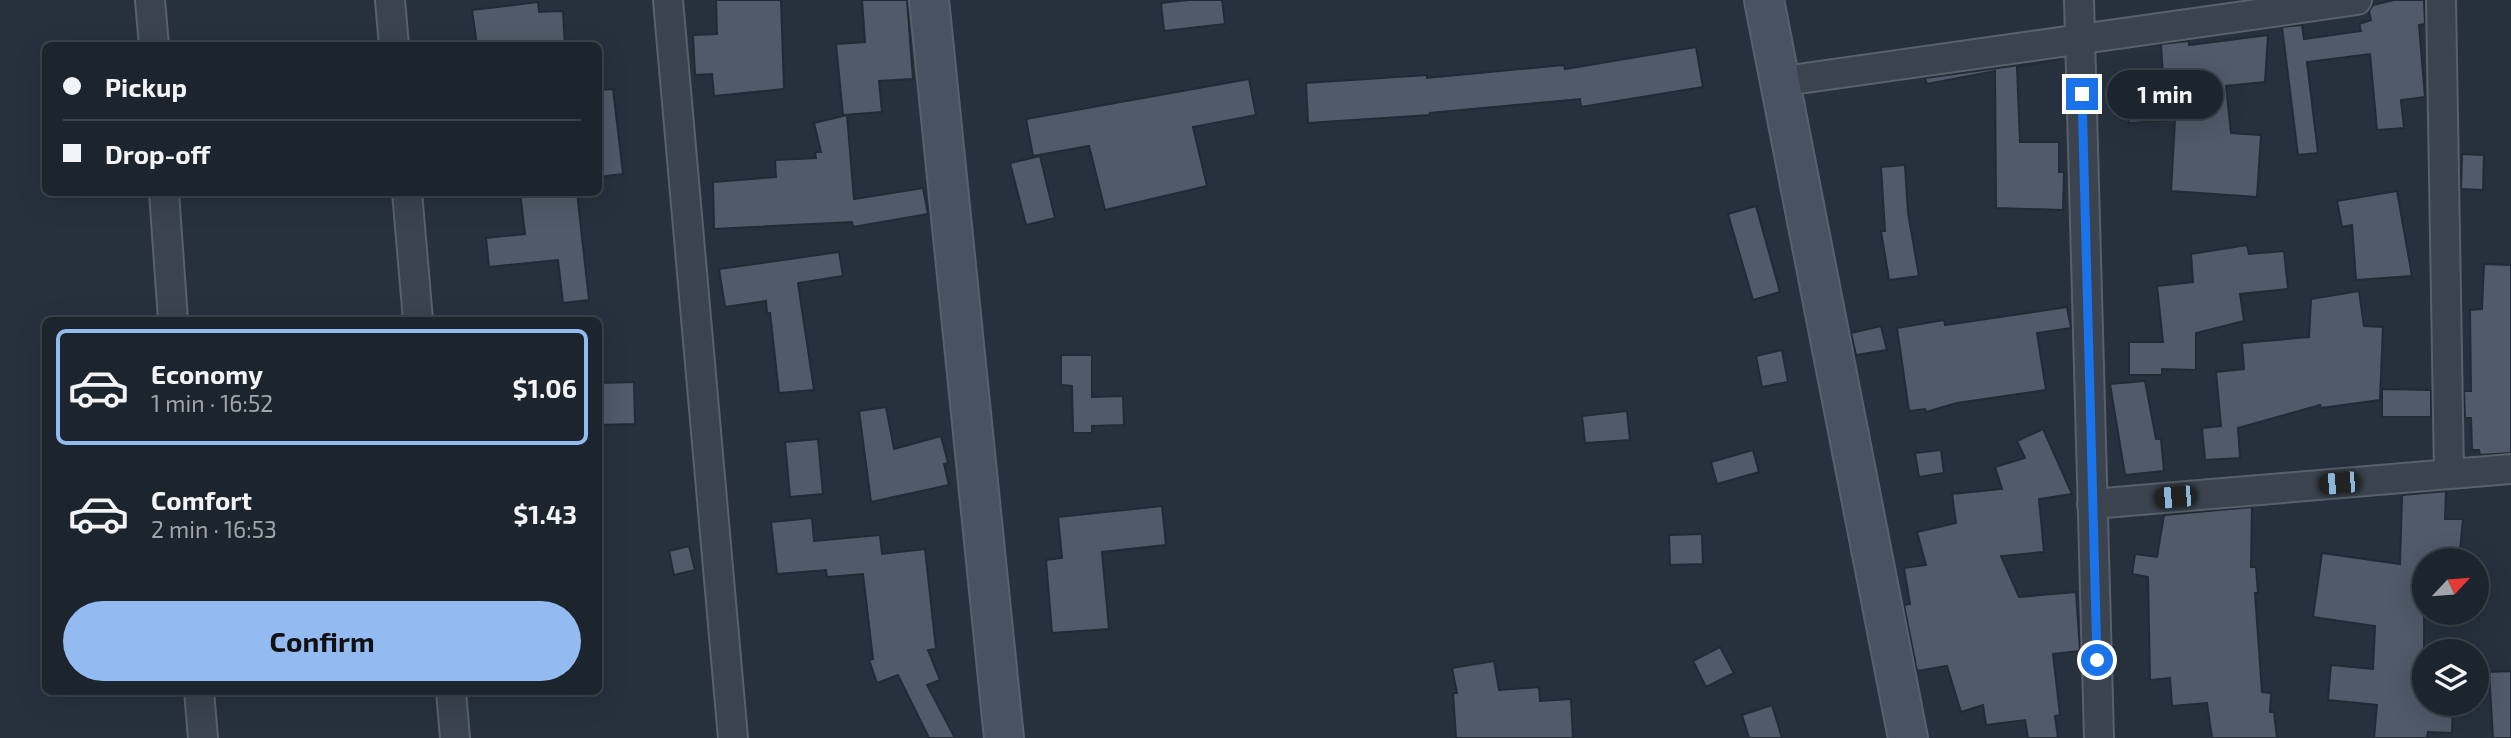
<!DOCTYPE html>
<html lang="en">
<head>
<meta charset="utf-8">
<style>
  body { margin:0; font-family:"Exo 2",sans-serif; background:#252d36; color:#f1f3f6; height:100vh; display:flex; flex-direction:column; font-size:26px; white-space:nowrap }
  * { box-sizing:border-box; margin:0 }
  p { font-size:23px; color:#a0a5aa }
  .icon { flex:none; width:38px; height:38px; fill:none; stroke:currentColor; stroke-width:2; stroke-linecap:round; stroke-linejoin:round }
  .map { position:relative; flex:1; overflow:hidden }
  .details { position:absolute; left:42px; top:317px; width:560px; height:378px; display:flex; flex-direction:column; background:#1c252e; border-radius:10px; box-shadow:0 7px 28px #0002,0 0 0 2px #3a424a }
  .details>* { flex:none }
  .hud { position:absolute; left:42px; top:42px; width:560px; height:154px; border-radius:10px; box-shadow:0 7px 28px #0002,0 0 0 2px #3a424a; display:grid; align-content:center; height:154px; padding:0 21px; background:#1c252e }
  .needle { width:46px; rotate:64deg }
  .tools { position:absolute; left:2412px; top:548px; display:grid; gap:14px }
  .tools a { display:grid; place-items:center; width:77px; height:77px; border-radius:50%; background:#1c252e; box-shadow:0 7px 28px #0002,0 0 0 2px #3a424a; font-size:35px }
  .end { position:absolute; width:32px; height:32px; margin:-16px; border:9px solid #1a73e8; background:#fff; box-shadow:0 0 0 4px #fff }
  .from { border-radius:50% }
  .bubble { position:absolute; height:49px; border-radius:24px; background:#1c252e; box-shadow:0 7px 28px #0002,0 0 0 2px #3a424a; font-size:23px; font-weight:700; line-height:49px; text-align:center }
  .car { position:absolute; width:21px; height:42px; margin:-21px -10px; border-radius:9px; box-shadow:0 0 5px 2px #0007; background:linear-gradient(#222 24%,#8ab4d8 0 40%,#222 0 76%,#8ab4d8 0 86%,#222 0) }
  .hud b { display:flex; align-items:center; gap:24px; height:66px; font-size:26px }
  .hud b+b { border-top:2px solid #3a424a }
  .hud i { width:18px; height:18px; background:#f1f3f6 }
  ul { padding:12px 0 0; list-style:none }
  li { display:flex; align-items:center; gap:21px; height:116px; margin:0 14px 10px; padding:0 7px; border:4px solid transparent; border-radius:10px }
  li div { flex:1 }
  li b { display:block; font-size:26px }
  li em { font-style:normal; font-weight:700 }
  li.current { border-color:#93baf1 }
  li>.icon { width:63px; height:63px; stroke-width:1.5 }
  .primary-button { display:flex; gap:14px; margin-top:auto; padding:14px 21px }
  .primary-button a { flex:1; height:80px; border-radius:42px; background:#93baf1; color:#111; font-size:28px; font-weight:700; line-height:80px; text-align:center }
  .map>svg:first-child { display:block }
  .building { fill:#505a68; stroke:#212a35; stroke-width:2 }
  .lines { fill:none; stroke-linecap:round; stroke-linejoin:round }
  .street-casing { stroke:#58616b; stroke-width:32 }
  .secondary-casing { stroke:#58616b; stroke-width:42 }
  .street { stroke:#3a434e; stroke-width:28 }
  .secondary { stroke:#495260; stroke-width:38 }
  .route { stroke:#1a73e8; stroke-width:9 }
</style>
</head>
<body>
<div class="map">
<svg width="2511" height="738" viewBox="0 0 2511 738">
  <rect width="100%" height="100%" fill="#26313d"/>
  <path class="building" d="M716,0h65l3,89 -70,7 -2,-22 -17,1 -2,-40 24,-1z
    M862,0h45l6,79 -34,2 3,31 -39,3 -7,-71 29,-2z
    M1189,0h33l3,24 -61,7 -3,-28z
    M2394,0h30l1,24 -6,1 6,72 -24,3 3,28 -27,2 -7,-76 -63,8 11,91 -20,2 -16,-128 20,-2 2,14 57,-8 -2,-7 12,-4 -2,-9 4,-6z
    M538,2l1,10 24,-1 2,35h-88l-5,-36z
    M2268,35l-3,47 -39,4 5,47 30,2 -4,62 -86,-6 4,-71 -46,3 -2,-45 36,-1 -2,-33 28,-3v4z
    M1696,47l7,40 -122,20 -1,-8 -150,14v2l-122,8 -2,-40 121,-8v3l137,-13 1,4z
    M2062,59l-45,8 3,75h39v30h5l-1,38 -67,-2 -1,-137 -68,13 -2,-6z
    M1249,79l7,36 -63,12 14,59 -102,24 -16,-64 -56,10 -7,-37z
    M613,89l10,85 -25,3v-87z
    M847,115l7,84 69,-11 5,26 -75,13 -1,-5 -138,7 -1,-47 63,-5 -1,-17 41,-2 -1,-6h6l-7,-29z
    M2462,154l22,1 -1,35 -22,-1z
    M1040,156l15,62 -29,7 -16,-62z
    M1905,165l3,48 11,63 -30,4 -8,-49h4l-4,-64z
    M2397,191l15,85 -56,4 -4,-55 -10,2 -5,-26z
    M520,192h57l12,108 -26,3 -5,-43 -69,7 -3,-29 39,-4z
    M1756,206l24,86 -27,8 -25,-86z
    M2247,245l2,9 35,-3 4,38 -48,5 4,27 -48,12v37l-34,-1v6h-33v-33h34l-6,-56 36,-4 -2,-28z
    M839,252l4,24 -45,7 16,107 -35,3 -9,-80h-3l-1,-12 -41,6 -6,-38z
    M2484,264l27,1v188l-31,2 -1,-5h-7l-1,-32h-6l-1,-27h7l-1,-81 12,-1z
    M2359,291l5,35 19,1 -3,73 -59,8 -1,-3 -82,23 2,30 -35,2 -3,-32 19,-2 -5,-54 28,-3 -2,-26 67,-6 2,-38z
    M2067,307l4,21 -34,5 9,57 -89,13 -31,9 -1,-3 -16,2 -12,-83 47,-8 1,5z
    M1881,326l6,24 -31,5 -5,-22z
    M1782,350l6,32 -26,5 -6,-31z
    M1061,355h31v42l31,-1 1,29 -32,1v7h-19l-1,-47 -11,-1z
    M2145,381l11,58h5l3,32 -39,4 -15,-91z
    M634,382l1,42 -37,1v-42z
    M2382,389l49,1v27h-49z
    M886,407l8,42 47,-13 7,27 -4,1 5,21 -78,17 -12,-91z
    M1627,411l3,29 -45,3 -3,-27z
    M2043,429l29,65 -33,5 5,53 -43,4 18,41 57,-5 4,59 -27,3 7,61 -5,1 3,22h-30l-3,-18 -39,5 -3,-20 -22,7 -14,-46 -30,5 -13,-66 6,-1 -6,-36 22,-3 -9,-33 39,-9 -4,-29 50,-5 -7,-22 30,-9 -8,-17z
    M818,439l5,55 -33,3 -5,-55z
    M1753,450l6,22 -42,12 -6,-22z
    M1941,450l3,23 -25,4 -4,-24z
    M2446,491l-1,28h18l-4,41h-35v144h29l-1,29 -24,-1 -1,6h-53l3,-33 -49,-5 3,-35 42,4 2,-43 -62,-9 9,-64 78,11 2,-69z
    M1162,506l4,39 -64,7 7,77 -57,4 -6,-73 16,-2 -4,-41z
    M2252,507l-1,60h5l2,26h-3l7,99 9,1 -1,19h4l3,26h-65l-5,-35 -35,3 -2,-28 -20,2 -2,-103 -16,-3 3,-20 22,3 7,-42z
    M812,518l2,23 66,-6 2,19 43,-5 11,100 -8,1 12,30 -13,5 28,53h-26l-31,-63 -21,8 -8,-23 4,-1 -10,-85 -36,3 -1,-7 -49,4 -6,-52z
    M1702,534l1,30 -33,1 -1,-30z
    M689,546l6,24 -21,5 -5,-24z
    M1720,647l14,26 -28,14 -13,-26z
    M1494,661l5,29 40,-3 1,14 31,-2 2,39h-117l-3,-45h4l-5,-25z
    M2511,671v67h-18l-4,-66z
    M1772,705l10,33h-33l-7,-23z"/>
  <g class="lines">
    <defs>
      <path id="street" d="M150,0l4,46
        M390,0l4,46
        M668,0l65,738
        M2079,0l20,738
        M2441,0l8,473
        M1778,82l579,-82
        M164,192l9,128
        M407,192l11,128
        M2092,504l419,-35
        M199,691l4,47
        M451,691l4,47"/>
      <path id="secondary" d="M929,0l75,738
        M1764,0l144,738"/>
    </defs>
    <use href="#street" class="street-casing"/>
    <use href="#secondary" class="secondary-casing"/>
    <use href="#street" class="street"/>
    <use href="#secondary" class="secondary"/>
  </g>
  <g class="lines">
    <path class="route" d="M2082,94l15,566"/>
  </g>
</svg>
<div class="tools">
<a><svg class="needle" viewBox="-14 -14 28 28"><path d="M0-13l5 13h-10z" fill="#e53935"/><path d="M0 13l5-13h-10z" fill="#a0a5aa"/></svg></a>
<a><svg class="icon" aria-label="layers" viewBox="0 0 24 24"><path d="M12 4l9 5-9 5-9-5zM3 14l9 5 9-5"/></svg></a>
</div>
<i class="end from" style="left:2097px;top:660px"></i>
<i class="end" style="left:2082px;top:94px"></i>
<div class="bubble" style="left:2107px;top:70px;width:116px">1 min</div>
<i class="car" style="left:2339px;top:483px;rotate:265deg"></i>
<i class="car" style="left:2175px;top:497px;rotate:265deg"></i>
<div class="hud">
<b><i class="from"></i>Pickup</b>
<b><i></i>Drop-off</b>
</div>
<section class="details">
<ul>
<li class="current"><svg class="icon" aria-label="car" viewBox="0 0 24 24"><path d="M5 17H2v-5l4-1 3-4h7l3 4 3 1v5h-3M9 17h6M6 11h13"/><circle cx="7" cy="17" r="2"/><circle cx="17" cy="17" r="2"/></svg><div><b>Economy</b><p>1 min · 16:52</p></div><em>$1.06</em></li>
<li><svg class="icon" aria-label="car" viewBox="0 0 24 24"><path d="M5 17H2v-5l4-1 3-4h7l3 4 3 1v5h-3M9 17h6M6 11h13"/><circle cx="7" cy="17" r="2"/><circle cx="17" cy="17" r="2"/></svg><div><b>Comfort</b><p>2 min · 16:53</p></div><em>$1.43</em></li>
</ul>
<div class="primary-button"><a>Confirm</a></div>
</section>
</div>
</body>
</html>
